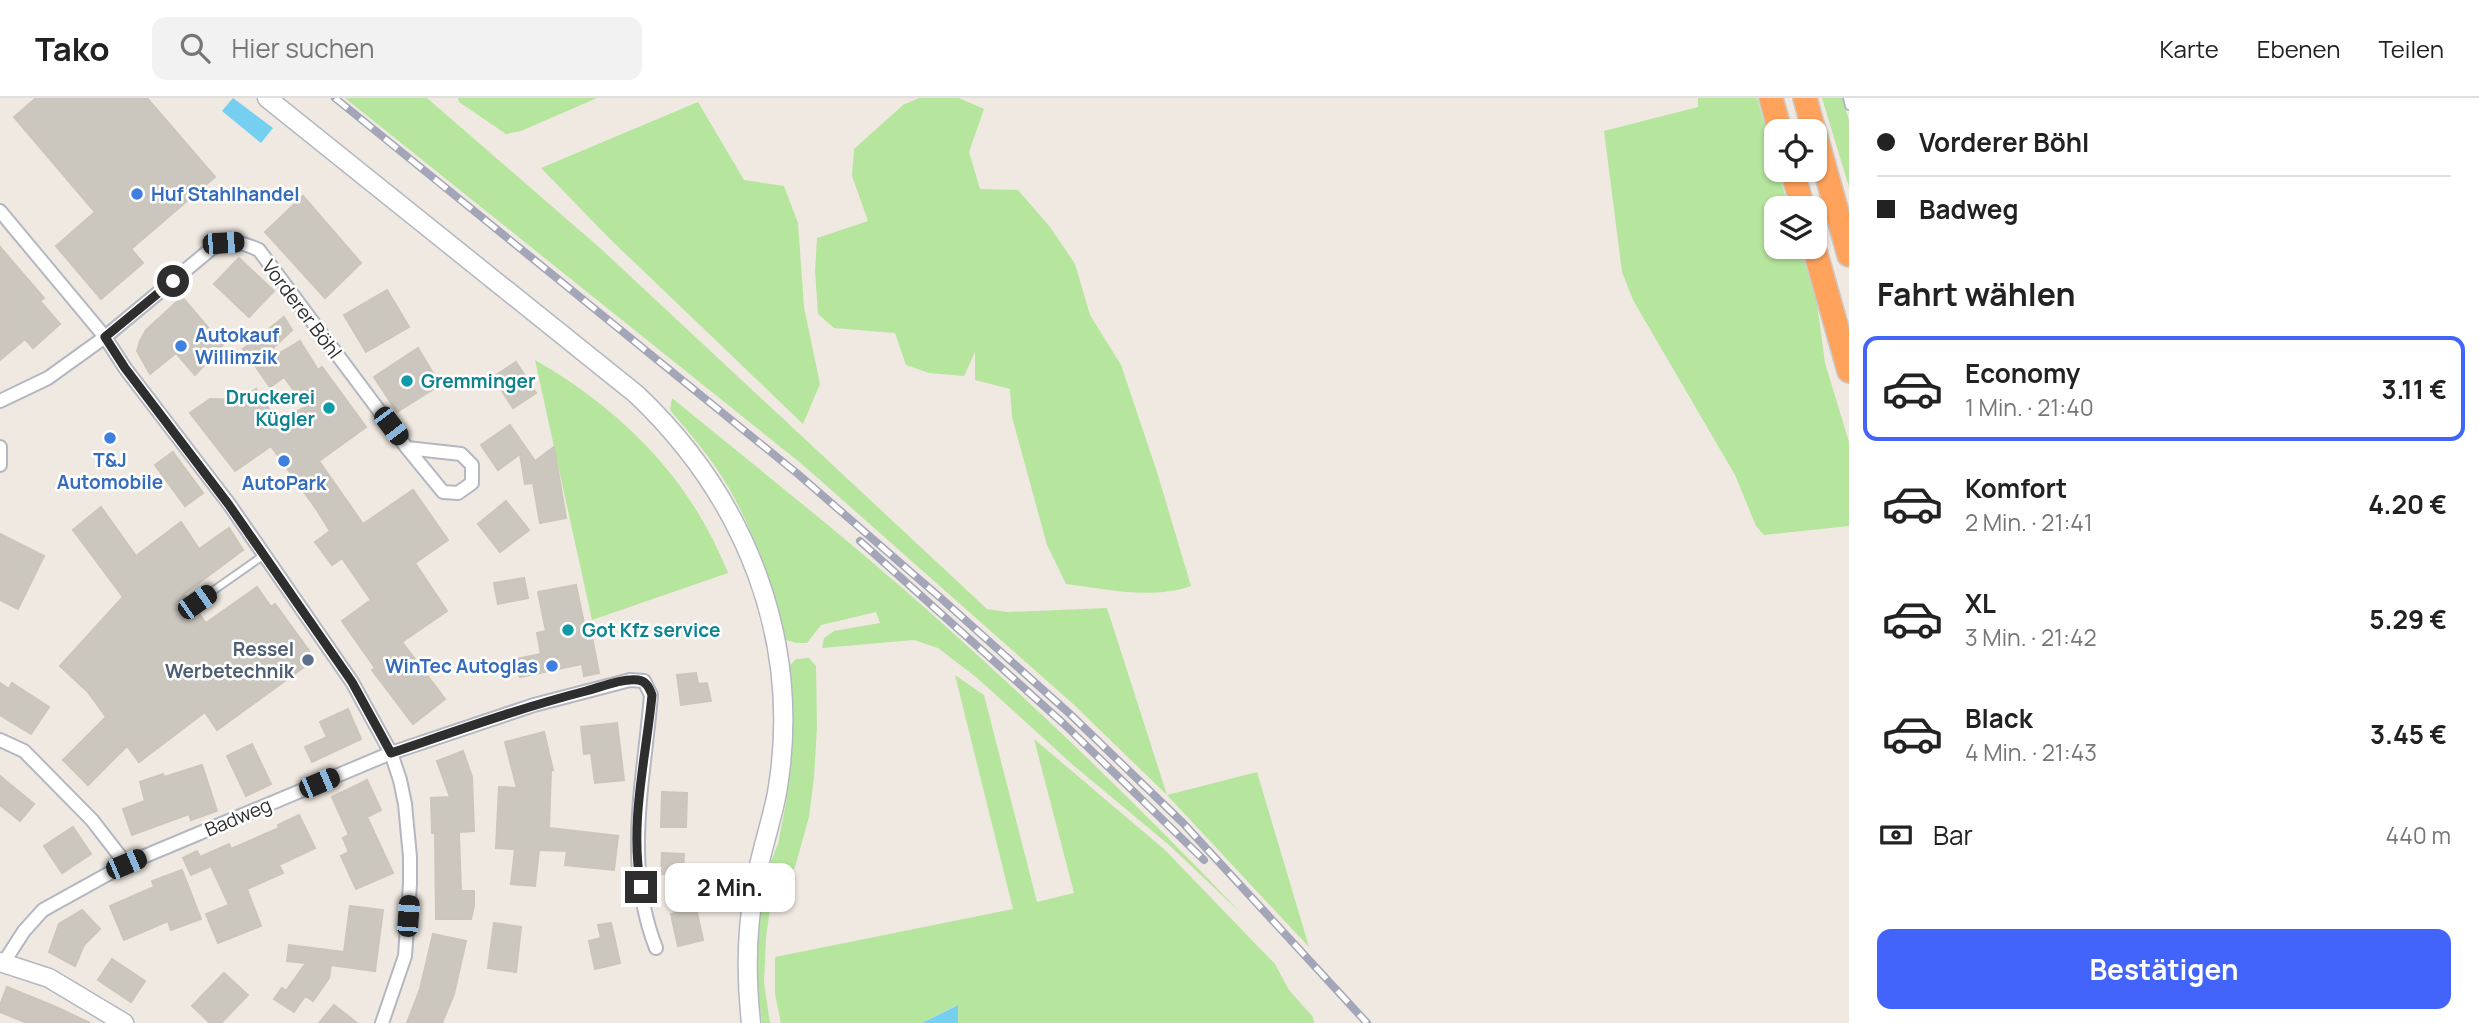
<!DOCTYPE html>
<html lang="de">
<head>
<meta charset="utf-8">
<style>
  body { margin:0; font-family:Manrope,sans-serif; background:#f2f2f2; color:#222; height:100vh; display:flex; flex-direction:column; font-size:26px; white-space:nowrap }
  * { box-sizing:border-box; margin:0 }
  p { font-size:23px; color:#767676 }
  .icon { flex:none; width:38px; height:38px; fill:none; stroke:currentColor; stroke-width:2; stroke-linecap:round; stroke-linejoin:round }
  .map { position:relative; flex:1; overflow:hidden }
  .sheet { display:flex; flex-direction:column; background:#fff; width:630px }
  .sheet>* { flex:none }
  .banner { display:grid; align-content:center; height:154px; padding:0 28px; background:#fff }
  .buttons { position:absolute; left:1764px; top:21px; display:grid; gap:14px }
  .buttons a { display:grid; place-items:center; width:63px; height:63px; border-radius:14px; background:#fff; box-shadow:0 2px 5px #0004; font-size:35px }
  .end { position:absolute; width:32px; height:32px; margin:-16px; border:9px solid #2e2e2e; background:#fff; box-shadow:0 0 0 4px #fff }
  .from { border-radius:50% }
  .bubble { position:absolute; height:49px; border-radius:14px; background:#fff; box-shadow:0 2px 5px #0004; font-size:23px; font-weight:700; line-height:49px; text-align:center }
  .car { position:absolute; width:21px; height:42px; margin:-21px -10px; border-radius:9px; box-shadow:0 0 5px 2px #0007; background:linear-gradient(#222 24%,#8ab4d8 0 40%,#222 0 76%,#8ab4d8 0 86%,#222 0) }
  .banner b { display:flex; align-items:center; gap:24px; height:66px; font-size:26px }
  .banner b+b { border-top:2px solid #e0e0e0 }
  .banner i { width:18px; height:18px; background:#222 }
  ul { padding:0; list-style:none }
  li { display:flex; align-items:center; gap:21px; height:105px; margin:0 14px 10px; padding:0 14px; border:4px solid transparent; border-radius:14px }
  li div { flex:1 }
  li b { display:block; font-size:26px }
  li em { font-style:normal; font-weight:700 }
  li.current { border-color:#4264fb }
  li>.icon { width:63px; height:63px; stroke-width:1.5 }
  h2 { padding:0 28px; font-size:32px; line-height:84px }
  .pay { display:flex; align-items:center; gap:18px; height:77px; padding:0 28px; font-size:26px }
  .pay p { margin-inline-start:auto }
  .primary-button { display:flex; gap:14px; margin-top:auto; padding:14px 28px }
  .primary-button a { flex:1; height:80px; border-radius:14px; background:#4264fb; color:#fff; font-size:28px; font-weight:700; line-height:80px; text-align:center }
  header { display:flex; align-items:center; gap:42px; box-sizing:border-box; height:98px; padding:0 35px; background:#fff; border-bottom:2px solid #e0e0e0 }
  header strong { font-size:33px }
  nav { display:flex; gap:38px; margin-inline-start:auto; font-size:24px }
  .search { width:490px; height:63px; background:#f2f2f2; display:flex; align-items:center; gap:18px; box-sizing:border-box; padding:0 24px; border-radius:14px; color:#767676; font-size:26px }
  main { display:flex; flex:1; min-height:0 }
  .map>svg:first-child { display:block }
  .green { fill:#b6e59e }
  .water { fill:#75cff0 }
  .building { fill:#cbc7bf; stroke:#cbc5ba; stroke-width:2 }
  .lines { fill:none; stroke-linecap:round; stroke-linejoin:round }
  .service-casing { stroke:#b4b7c1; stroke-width:10 }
  .minor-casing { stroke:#b4b7c1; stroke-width:16 }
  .secondary-casing { stroke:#b4b7c1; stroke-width:21 }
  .motorway-casing { stroke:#c9c9c9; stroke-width:26 }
  .service { stroke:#fff; stroke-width:6 }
  .minor { stroke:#fff; stroke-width:12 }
  .secondary { stroke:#fff; stroke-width:18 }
  .motorway { stroke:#ffa35c; stroke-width:23 }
  .rail-casing { stroke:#a3a6b8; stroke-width:8 }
  .rail { stroke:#fff; stroke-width:5; stroke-dasharray:16; stroke-linecap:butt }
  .route { stroke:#2e2e2e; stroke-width:9 }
  .shop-dot { fill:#3f7fe0; stroke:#fff; stroke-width:2.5 }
  .culture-dot { fill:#0f9aa8; stroke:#fff; stroke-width:2.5 }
  .service-dot { fill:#5c6f8a; stroke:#fff; stroke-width:2.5 }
  .labels { text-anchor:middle; stroke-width:5; stroke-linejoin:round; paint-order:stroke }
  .shop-label { font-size:19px; font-weight:bold; fill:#366cbe; stroke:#fff; text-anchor:start }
  .street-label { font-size:19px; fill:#2e2e2e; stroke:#fff }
  .culture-label { font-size:19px; font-weight:bold; fill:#0d838f; stroke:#fff; text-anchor:start }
  .service-label { font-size:19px; font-weight:bold; fill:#4e5e75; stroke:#fff; text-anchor:end }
</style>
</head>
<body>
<header>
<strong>Tako</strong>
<div class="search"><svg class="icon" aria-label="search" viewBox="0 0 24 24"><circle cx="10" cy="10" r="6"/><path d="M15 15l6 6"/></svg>Hier suchen</div>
<nav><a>Karte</a><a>Ebenen</a><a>Teilen</a></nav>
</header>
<main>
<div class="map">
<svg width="1849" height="925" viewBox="0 0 1849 925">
  <rect width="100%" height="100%" fill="#efe9e1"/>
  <path class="green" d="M345,0h82l173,150 387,361 21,3 99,-4 60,187 90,-23 52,175 -142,-152 -95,-92 -269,-238z
    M458,0h139l-76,33 -15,3 -47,-32z
    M919,0h40l25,11 -15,43 11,37 38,1 32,37 25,37 15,51 31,50 36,107 34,114c-39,14 -85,3 -125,-2l-19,-39 -35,-128 -2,-28 -35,-9v-28l-11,24 -35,-3 -23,-8 -11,-32 -61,-5 -16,-14 -3,-44 2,-32 51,-17 -16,-45 2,-27 49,-44z
    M1698,0h59l32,110h-13v39h24l17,56 8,60 24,79v84l-85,9 -8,-9 -21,-51 -102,-175 -11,-28 -18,-141 94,-24z
    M1822,0h20l7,22v67z
    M698,4l46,78 40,6 14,37 6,84 16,77 -17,40 -193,-185 -69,-71z
    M535,262c87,50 156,119 193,213l-136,47z
    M672,300c88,72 177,142 261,217 107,95 210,195 309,299l-73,-69 -96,-80 -97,-88 -38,-29 -24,-8 -92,8 2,-10 10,-7 46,-8 -4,-11 -55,13 -14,18h-11l-13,-4c-14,-61 -32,-122 -69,-174 -13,-19 -29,-37 -44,-55z
    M809,560l7,8 1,61 -3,50 -5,40 -14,50 -24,35 -5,35 -2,46 6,40h-8l-5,-37v-49l8,-61 13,-32 9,-46 6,-61 -3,-72 6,-6z
    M955,577l29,20 53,207 37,-9 -40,-154 131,111 110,114 14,26 24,27 1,6h-356l-1,-18 -35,18h-141l-6,-29v-37l238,-48z"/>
  <path class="water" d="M233,0l40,30 -12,15 -39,-32z
    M958,907v18h-36z"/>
  <path class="building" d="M36,0h111l68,79 -84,72 12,14 -42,36 -45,-53 39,-34 -81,-95z
    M303,98l58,67 -36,35 -60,-66z
    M0,149l44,51 -4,3 20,23 -27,24 -8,-9 -25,21z
    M239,160l35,33 -25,26 -35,-33z
    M387,192l22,37 -43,25 -22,-37z
    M182,199l41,48 -28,30 -19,-22 -26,21 -13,-23 3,-10 6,-11z
    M284,219l8,13 -37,35 -12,-16z
    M300,243l18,29 4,-3 44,60 -47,34 44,63 50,-34 35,50 -33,23 32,48 -45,31 43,57 -32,25 -41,-54 3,-2 -33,-47 29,-21 -29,-42 -10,7 -17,-23 15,-11 -13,-21 -46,-64 -36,25 -45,-58 20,-14 30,1 16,-11 21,32 29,-14 -22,-30 -14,10 -14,-20z
    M418,250l22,37 -43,27 -23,-35z
    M516,264l20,31 -23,15 -20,-31z
    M510,327l25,36 19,-14 12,71 -26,5 -7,-40 -8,1 -5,-30 -22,16 -17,-25z
    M173,354l30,41 -18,13 -30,-41z
    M506,403l23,29 -29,22 -22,-28z
    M101,409l35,49 45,-34 18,27 30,-21 14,22 -59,44 22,29 51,-36 14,20 4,-3 40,55 -98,71 -12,-18 -66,50 -12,-16 -39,39 -25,-25 43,-43 -18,-25 -28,-26 63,-69 -50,-67z
    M0,436l44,22 -26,53 -18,-9z
    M524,480l4,20 -30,6 -4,-21z
    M576,487l9,43 5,-1 9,46 -15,3 -2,-12 -62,13 -4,-18 25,-5 -4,-21 9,-2 -8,-39z
    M696,575l2,11 9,-1 4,18 -30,4 -4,-30z
    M0,585l9,6 3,-6 37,24 -18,27 -31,-19z
    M348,611l13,30 -49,23 -7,-15 22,-10 -7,-15z
    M617,625l7,57 -29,3 -4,-30 -7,1 -3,-27z
    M544,634l9,38h-2l-2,58 69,8 -4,34 -49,-5 2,-14 -28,-1 -4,36 -24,-2 4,-35 -19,-1 3,-61 18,1 -12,-46z
    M252,646l19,40 -25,12 -19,-40z
    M463,653l9,26 2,54 -15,1 2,59h13v15l-3,13h-35l-1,-86h-3l-1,-35 19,-1 -13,-36z
    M202,667l15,46 -26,9 -2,-6 -57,21 -9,-26 22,-8 -5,-19 23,-8 1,3z
    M0,678l34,28 -14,17 -20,-16z
    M367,682l14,30 -14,7 26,56 -37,16 -15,-33 8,-4 -6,-14 6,-3 -17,-38z
    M662,694l25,1 -1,34h-25z
    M299,717l16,33 -36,17 4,8 -36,16 14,37 -43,17 -12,-29 23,-9 -18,-39 -20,9 -8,-17 14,-7 3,6 29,-13 2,5 48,-21 -1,-3z
    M73,729l18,27 -29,19 -18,-27z
    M662,755l22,1 -1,21 -22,-1z
    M182,772l19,49 -30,11 -3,-9 -44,19 -14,-34 44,-19 -2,-6z
    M350,808l33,4 -8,61 -44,-6 -2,13 -16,23 -8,-5 -11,16 -20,-13 8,-11 4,3 20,-28 -19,-2 2,-16 55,7z
    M696,810l7,32 -25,6 -7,-32z
    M82,812l18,19 -16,16 -9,21 -26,-14 10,-28z
    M494,825l27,4 -5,45 -28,-4z
    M611,825l9,40 -25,6 -6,-28 12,-3 -3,-13z
    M433,836l33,7 -12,53 -12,29h-35l13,-34z
    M112,861l33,22 -14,21 -33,-22z
    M224,875l24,22 -27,28h-11l-18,-17z
    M7,889l49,20 34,16h-63l-27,-11v-7z
    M334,907l23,18h-38z"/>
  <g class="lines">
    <defs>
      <path id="service" d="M1847,0l2,8
        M197,504l67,-47"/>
      <path id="minor" d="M0,113l105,126 20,31 104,136 123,178 39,71 9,27 5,24 5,53v27l-5,72 -23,67
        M0,303l48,-23 57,-41 106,-88c20,-10 28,-8 48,1l148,198 36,44 15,1 14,-10v-18l-11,-11 -54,-6
        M0,349v18
        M0,642l24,11 68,69 34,44
        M4,864l20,-31 19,-21 83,-46 265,-111 143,-48 96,-25 14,1 7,14c-7,87 -28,168 5,253"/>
      <path id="secondary" d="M267,0l369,296c110,104 167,247 141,399 -6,31 -17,61 -22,92 -9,46 -9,92 -4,138
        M0,864l49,16 75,45"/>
      <path id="motorway" d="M1771,0l9,33
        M1805,0l9,33
        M1815,35l34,122
        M1792,72l11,38
        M1814,149l35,124"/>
    </defs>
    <use href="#service" class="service-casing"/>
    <use href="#minor" class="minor-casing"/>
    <use href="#secondary" class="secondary-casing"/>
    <use href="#motorway" class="motorway-casing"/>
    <use href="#service" class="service"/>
    <use href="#minor" class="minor"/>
    <use href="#secondary" class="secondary"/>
    <use href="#motorway" class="motorway"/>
    <defs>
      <path id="rail" d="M335,0l464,377 144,125 127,114 113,109 184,200
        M860,443l204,183 140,136"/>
    </defs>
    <use href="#rail" class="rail-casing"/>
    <use href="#rail" class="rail"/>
  </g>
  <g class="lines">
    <path class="route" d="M173,183l-68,56 20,31 104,137 123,177 39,71c65,-22 129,-45 195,-62 15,-4 36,-13 52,-11 8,1 11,7 14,15 -6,63 -23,129 -11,192"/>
  </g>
  <g class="shop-dot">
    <circle cx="137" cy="96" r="7"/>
    <circle cx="181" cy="248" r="7"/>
    <circle cx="110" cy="340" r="7"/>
    <circle cx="284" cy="363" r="7"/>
    <circle cx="552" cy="568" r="7"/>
  </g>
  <g class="culture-dot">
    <circle cx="407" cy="283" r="7"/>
    <circle cx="329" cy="310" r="7"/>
    <circle cx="568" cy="532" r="7"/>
  </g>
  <circle class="service-dot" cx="308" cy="562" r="7"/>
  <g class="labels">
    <g class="shop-label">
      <text x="151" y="103">Huf Stahlhandel</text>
      <text x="195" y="244">Autokauf<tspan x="195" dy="22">Willimzik</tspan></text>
      <text x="110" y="369" text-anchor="middle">T&amp;J<tspan x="110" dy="22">Automobile</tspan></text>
      <text x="284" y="392" text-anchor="middle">AutoPark</text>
      <text x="538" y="575" text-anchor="end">WinTec Autoglas</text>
    </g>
    <g class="street-label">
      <text transform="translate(302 211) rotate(53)" y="7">Vorderer Böhl</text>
      <text transform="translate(238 719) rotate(-23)" y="7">Badweg</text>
    </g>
    <g class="culture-label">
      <text x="421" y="290">Gremminger</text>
      <text x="315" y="306" text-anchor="end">Druckerei<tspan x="315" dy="22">Kügler</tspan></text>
      <text x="582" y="539">Got Kfz service</text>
    </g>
    <g class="service-label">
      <text x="294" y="558">Ressel<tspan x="294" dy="22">Werbetechnik</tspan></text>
    </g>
  </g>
</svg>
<div class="buttons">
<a><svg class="icon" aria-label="locate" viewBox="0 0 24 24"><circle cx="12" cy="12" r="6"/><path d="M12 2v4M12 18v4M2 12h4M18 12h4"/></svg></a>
<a><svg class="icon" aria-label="layers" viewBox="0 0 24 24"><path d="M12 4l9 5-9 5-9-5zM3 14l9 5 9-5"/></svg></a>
</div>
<i class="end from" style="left:173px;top:183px"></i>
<i class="end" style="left:641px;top:789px"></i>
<div class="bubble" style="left:665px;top:765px;width:130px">2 Min.</div>
<i class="car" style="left:223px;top:145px;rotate:86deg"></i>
<i class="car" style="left:391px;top:328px;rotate:143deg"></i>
<i class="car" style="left:197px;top:504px;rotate:55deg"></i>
<i class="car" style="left:319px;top:685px;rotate:67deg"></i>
<i class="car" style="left:126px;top:766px;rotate:67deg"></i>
<i class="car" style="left:408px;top:818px;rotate:4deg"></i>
</div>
<section class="sheet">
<div class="banner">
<b><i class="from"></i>Vorderer Böhl</b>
<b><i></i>Badweg</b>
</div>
<h2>Fahrt wählen</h2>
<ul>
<li class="current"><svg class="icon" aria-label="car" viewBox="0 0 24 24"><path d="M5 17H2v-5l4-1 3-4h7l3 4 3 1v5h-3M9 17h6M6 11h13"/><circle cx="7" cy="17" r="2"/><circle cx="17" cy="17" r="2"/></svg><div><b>Economy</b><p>1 Min. · 21:40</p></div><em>3.11 €</em></li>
<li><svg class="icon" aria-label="car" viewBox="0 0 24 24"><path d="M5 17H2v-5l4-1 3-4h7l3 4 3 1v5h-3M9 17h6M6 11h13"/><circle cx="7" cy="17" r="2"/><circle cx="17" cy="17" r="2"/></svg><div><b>Komfort</b><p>2 Min. · 21:41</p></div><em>4.20 €</em></li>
<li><svg class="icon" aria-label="car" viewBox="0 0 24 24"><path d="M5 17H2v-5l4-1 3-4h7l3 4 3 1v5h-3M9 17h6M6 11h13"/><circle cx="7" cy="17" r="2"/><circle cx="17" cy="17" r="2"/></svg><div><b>XL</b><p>3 Min. · 21:42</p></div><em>5.29 €</em></li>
<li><svg class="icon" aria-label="car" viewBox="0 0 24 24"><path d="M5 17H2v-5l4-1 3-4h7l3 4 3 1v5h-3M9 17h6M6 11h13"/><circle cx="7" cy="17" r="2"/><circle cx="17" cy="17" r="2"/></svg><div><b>Black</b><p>4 Min. · 21:43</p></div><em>3.45 €</em></li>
</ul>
<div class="pay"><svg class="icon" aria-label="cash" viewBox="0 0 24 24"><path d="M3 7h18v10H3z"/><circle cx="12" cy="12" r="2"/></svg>Bar<p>440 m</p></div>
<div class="primary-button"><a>Bestätigen</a></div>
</section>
</main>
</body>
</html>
